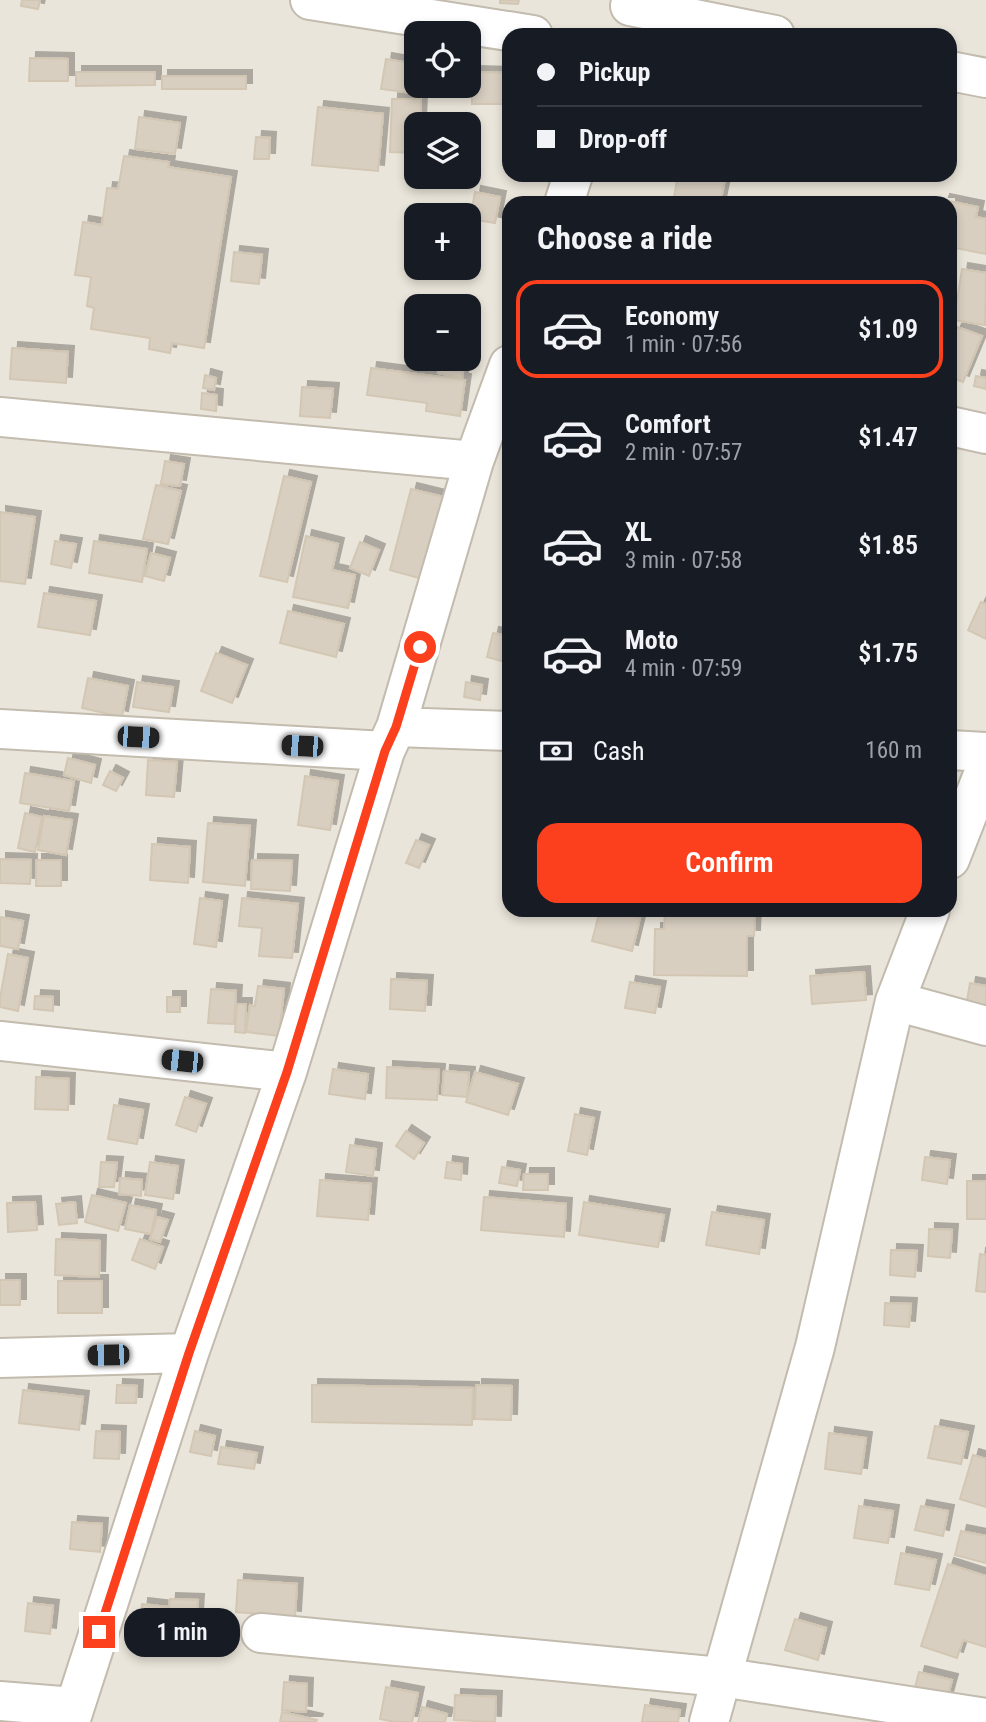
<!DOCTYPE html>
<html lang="en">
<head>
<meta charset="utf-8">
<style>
  body { margin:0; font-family:"Roboto Condensed",sans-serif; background:#20242c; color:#f1f3f6; height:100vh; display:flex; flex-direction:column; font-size:26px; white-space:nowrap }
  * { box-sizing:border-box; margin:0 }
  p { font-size:23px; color:#9ea1a6 }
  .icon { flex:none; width:38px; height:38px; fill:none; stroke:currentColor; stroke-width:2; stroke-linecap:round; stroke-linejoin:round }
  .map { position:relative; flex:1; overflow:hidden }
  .panel { position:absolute; left:502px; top:196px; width:455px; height:721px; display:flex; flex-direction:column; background:#171b24; border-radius:21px; box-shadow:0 4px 10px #0003 }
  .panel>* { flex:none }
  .top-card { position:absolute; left:502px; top:28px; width:455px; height:154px; border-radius:21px; box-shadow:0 4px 10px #0003; display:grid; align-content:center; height:154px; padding:0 35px; background:#171b24 }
  .fabs { position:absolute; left:404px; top:21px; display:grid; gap:14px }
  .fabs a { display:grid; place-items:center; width:77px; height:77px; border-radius:14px; background:#171b24; box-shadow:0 4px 10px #0003; font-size:35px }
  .end { position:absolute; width:32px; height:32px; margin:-16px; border:9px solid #fc3f1d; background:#fff; box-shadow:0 0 0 4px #fff }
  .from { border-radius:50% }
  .bubble { position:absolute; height:49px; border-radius:21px; background:#171b24; box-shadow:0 4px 10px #0003; font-size:23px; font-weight:600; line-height:49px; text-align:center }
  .car { position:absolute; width:21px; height:42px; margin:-21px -10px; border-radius:9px; box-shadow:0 0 5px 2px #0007; background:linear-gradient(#222 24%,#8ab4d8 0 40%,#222 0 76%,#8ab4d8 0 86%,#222 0) }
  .top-card b { display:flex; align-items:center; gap:24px; height:66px; font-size:26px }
  .top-card b+b { border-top:2px solid #363941 }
  .top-card i { width:18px; height:18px; background:#f1f3f6 }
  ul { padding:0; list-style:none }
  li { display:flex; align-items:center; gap:21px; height:98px; margin:0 14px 10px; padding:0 21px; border:4px solid transparent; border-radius:21px }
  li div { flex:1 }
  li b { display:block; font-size:26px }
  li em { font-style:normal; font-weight:600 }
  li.active { border-color:#fc3f1d }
  li>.icon { width:63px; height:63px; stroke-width:1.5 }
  h2 { padding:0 35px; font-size:32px; line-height:84px }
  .pay { display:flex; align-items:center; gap:18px; height:77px; padding:0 35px; font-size:26px }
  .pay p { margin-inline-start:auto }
  .cta { display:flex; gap:14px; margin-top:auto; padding:14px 35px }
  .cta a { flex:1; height:80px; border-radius:21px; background:#fc3f1d; color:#fff; font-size:28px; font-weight:600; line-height:80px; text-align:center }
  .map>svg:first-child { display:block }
  .residential { fill:#eae5da; fill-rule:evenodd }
  .building { fill:#d8cfc1; stroke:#d3c7b4; stroke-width:2; filter:url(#shadow) }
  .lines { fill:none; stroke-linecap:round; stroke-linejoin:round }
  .minor-casing { stroke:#c2bbae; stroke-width:42 }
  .minor { stroke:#fff; stroke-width:38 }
  .route { stroke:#fc3f1d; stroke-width:9 }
</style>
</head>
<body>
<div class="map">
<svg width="986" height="1722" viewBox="0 0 986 1722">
  <defs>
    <filter id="shadow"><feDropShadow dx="6" dy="-6" stdDeviation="0" flood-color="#0004"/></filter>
  </defs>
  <rect width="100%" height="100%" fill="#f6f3ec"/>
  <path class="residential" d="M0,0h986v1722h-986zM416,33h53v53h-53zM509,35h441v140h-441zM416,124h53v53h-53zM509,203h441v707h-441zM416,215h53v53h-53zM416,306h53v53h-53z"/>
  <path class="building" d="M22,0h18l-2,9 -17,-3z
    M500,0h19l-1,4 -18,-1z
    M30,58l38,1v22h-39z
    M386,59l29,5 -4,29 -30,-4z
    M76,72h79v13l-79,1z
    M472,72l36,1 -1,31h-35z
    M162,76h84v13h-84z
    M392,99h29l-1,25h-4v29l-26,-1z
    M318,107l65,7 -5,57 -66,-6z
    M139,117l41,6 -5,31 -40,-5z
    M256,137l14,1 -1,21h-15z
    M124,156l45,6 -1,5 63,10 -27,171 -32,-5 -2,10 -21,-4 1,-11 -59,-9 3,-21 -7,-2 4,-29 -16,-2 8,-53 19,3 5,-37 11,1z
    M678,175h19l28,5 -5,23h-47z
    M475,192l25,5 -5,26 -25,-4z
    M944,200l34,7 -2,10 10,2v35l-36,-7v-44h-7z
    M234,252l28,3 -3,29 -28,-3z
    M962,269l24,4 -1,52 -31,-5z
    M957,327l25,9 -19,46 -13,-5v-33z
    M12,348l56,4 -2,31 -56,-4z
    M441,359h24l-3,19 -24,-5z
    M371,368l94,12 -5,36 -34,-5 1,-8 -60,-8z
    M205,375l11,3 -2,12 -11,-2z
    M976,376l10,2v11l-12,-3z
    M302,387l31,2 -3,29 -30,-2z
    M202,393l15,2 -1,16 -15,-2z
    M165,461l19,3 -4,22 -19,-2z
    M284,476l27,6 -24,100 -27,-6z
    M156,485l25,6 -13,53 -25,-5z
    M411,489l41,10 -22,82 -40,-11z
    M0,512l35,5 -10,67 -25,-3z
    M306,536l32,8 -6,26 23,5 -7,33 -55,-11z
    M55,541l21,3 -5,24 -20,-4z
    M94,541l53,8 -5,33 -53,-9z
    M360,542l19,8 -10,26 -19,-8z
    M151,553l19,5 -6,23 -19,-5z
    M44,593l52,8 -6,34 -52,-8z
    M981,602l5,2v35l-18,-9z
    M288,611l56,13 -8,33 -56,-14z
    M493,633l16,3v27l-22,-6z
    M216,653l31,12 -15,38 -31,-12z
    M88,678l40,8 -6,31 -40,-9z
    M137,682l36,5 -4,25 -36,-5z
    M466,682l16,3 -2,15 -16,-3z
    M68,758l27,7 -4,18 -27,-8z
    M148,760l29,2 -3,35 -28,-2z
    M110,771l13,7 -7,13 -13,-6z
    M25,773l49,8 -5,30 -49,-8z
    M305,776l33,5 -8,49 -32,-5z
    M25,813l17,4 -7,35 -17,-4z
    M44,816l28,4 -6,35 -28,-5z
    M208,823l42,3 -5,60 -42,-4z
    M416,840l13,5 -10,23 -13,-5z
    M152,844l38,3 -2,36 -38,-3z
    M0,859l31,1 -1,24 -30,-1z
    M36,860h25v26h-25z
    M252,860l40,1 -2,30 -39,-2z
    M200,898l22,3 -6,46 -22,-3z
    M242,898l56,6 -6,54 -33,-2 3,-28 -23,-2z
    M600,910h7l33,8 -8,33 -40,-10z
    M665,910h90l-1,26h-7v40l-93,-1 1,-46h9z
    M0,917l23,4 -5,28 -18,-3z
    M8,954l20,4 -10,53 -18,-4v-9z
    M864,972l2,28 -54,4 -2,-28z
    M391,979l36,2 -2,30 -35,-2z
    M630,982l30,5 -5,26 -30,-5z
    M970,983l16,3v30l-21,-4z
    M258,986l26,3 -5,47 -33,-4 4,-27 5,1z
    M211,989l25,2 -2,33 -26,-1z
    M35,996l18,1v14l-19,-2z
    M167,997h13v15h-13z
    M237,1004h9l-1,29 -10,-1z
    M387,1067l52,3 -2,30 -51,-2z
    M333,1069l35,5 -3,25 -36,-5z
    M444,1071l25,2 -2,24 -25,-2z
    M475,1072l43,12 -10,31 -42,-13z
    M36,1077l33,2 -1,31 -33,-1z
    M185,1097l21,7 -10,28 -20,-7z
    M114,1105l29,5 -6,34 -29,-5z
    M575,1114l19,4 -7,37 -19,-4z
    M406,1131l18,12 -10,16 -18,-13z
    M350,1145l26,4 -3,27 -27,-4z
    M925,1157l25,3 -3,24 -25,-4z
    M101,1162l16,1 -3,24h-15z
    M150,1162l28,4 -5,33 -28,-4z
    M447,1162l15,2 -1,16 -16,-2z
    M502,1167l18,3 -3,16 -18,-3z
    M524,1174h24v16h-25z
    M120,1178l22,2 -1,16 -22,-2z
    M320,1180l51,4 -3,36 -51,-4z
    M967,1181h19v38h-19z
    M92,1195l34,8 -8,28 -33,-9z
    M484,1197l82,7 -2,33 -83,-7z
    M35,1202l2,28 -29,2 -1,-29z
    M75,1202l2,21 -18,2 -3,-21z
    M584,1202l80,13 -6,32 -79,-12z
    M130,1205l26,5 -5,24 -26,-5z
    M712,1212l52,8 -5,34 -53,-9z
    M157,1217l11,3 -8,22 -10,-3z
    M929,1229l23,1 -2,28 -22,-2z
    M56,1239l44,2 -1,36 -44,-2z
    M140,1239l23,8 -8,22 -23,-9z
    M891,1250l26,1 -2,26 -25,-2z
    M980,1254l6,1v37l-10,-1z
    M0,1280h20v25h-20z
    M58,1281h44v32h-44z
    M885,1303l26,1 -2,23 -25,-2z
    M117,1385l20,1 -1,17h-20z
    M312,1385l161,3 -1,37 -160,-3z
    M476,1385l36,1 -1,34 -36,-1z
    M23,1390l60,7 -4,33 -60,-7z
    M935,1426l33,6 -7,32 -33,-6z
    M96,1431l24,1 -1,27 -25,-1z
    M195,1431l20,5 -4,20 -21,-4z
    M829,1433l37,5 -5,36 -36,-5z
    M221,1447l36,6 -3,16 -36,-5z
    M973,1455l13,4v48l-26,-8z
    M859,1506l34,5 -5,32 -34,-5z
    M921,1506l27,5 -5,25 -28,-6z
    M72,1522l30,2 -2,28 -30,-3z
    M961,1531l25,5v27l-31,-8z
    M901,1553l35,7 -7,30 -34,-6z
    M948,1564l38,12v71l-23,-7 -6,18 -36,-12z
    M238,1580l59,4 -2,33 -59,-5z
    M170,1599l28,1 -2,34 -28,-2z
    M28,1603l25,3 -3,28 -25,-3z
    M142,1604l25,3 -2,25 -25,-2z
    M795,1619l31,9 -8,32 -33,-10z
    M204,1621l22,1 -3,33 -21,-2z
    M919,1672l33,8 -5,18 -33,-7z
    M284,1682l23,2 -1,28 -24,-2z
    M386,1687l32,6 -6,29h-17l-15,-3z
    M455,1695l41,2 -1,25 -41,-2z
    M645,1705l35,5 -2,12h-36z
    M422,1707l25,7 -2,8h-27z
    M282,1712l35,8 -1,2h-36z"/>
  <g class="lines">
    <defs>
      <path id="minor" d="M310,0l223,35
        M630,6l145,29
        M950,71l36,7
        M564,203l9,-28
        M0,417l474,44
        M950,426l36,8
        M396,727l113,4
        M0,729l385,22
        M950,750l36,2
        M950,859l36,-92
        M895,1001l91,25
        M0,1041l287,31
        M0,1358l189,-5
        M261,1633l460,44 265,41
        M0,1701l74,6
        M70,1722l119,-369 98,-281 98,-321 11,-24 78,-266 35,-96
        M709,1722l106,-375 80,-346 35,-91"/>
    </defs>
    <use href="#minor" class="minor-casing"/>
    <use href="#minor" class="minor"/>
  </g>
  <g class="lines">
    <path class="route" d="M99,1632l90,-279 98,-281 98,-321 11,-24 24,-80"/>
  </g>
</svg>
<div class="fabs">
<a><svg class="icon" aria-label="locate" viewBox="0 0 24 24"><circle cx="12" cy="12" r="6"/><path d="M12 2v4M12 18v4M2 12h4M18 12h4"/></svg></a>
<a><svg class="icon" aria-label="layers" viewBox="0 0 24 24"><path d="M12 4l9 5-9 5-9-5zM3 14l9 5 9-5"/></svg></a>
<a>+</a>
<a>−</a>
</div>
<i class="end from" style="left:420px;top:647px"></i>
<i class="end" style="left:99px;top:1632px"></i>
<div class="bubble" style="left:124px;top:1608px;width:116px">1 min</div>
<i class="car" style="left:138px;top:737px;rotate:93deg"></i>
<i class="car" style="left:302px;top:746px;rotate:273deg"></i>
<i class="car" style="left:182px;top:1061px;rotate:276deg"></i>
<i class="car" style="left:108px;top:1355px;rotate:269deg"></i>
<div class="top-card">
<b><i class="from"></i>Pickup</b>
<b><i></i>Drop-off</b>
</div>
<section class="panel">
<h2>Choose a ride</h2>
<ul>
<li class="active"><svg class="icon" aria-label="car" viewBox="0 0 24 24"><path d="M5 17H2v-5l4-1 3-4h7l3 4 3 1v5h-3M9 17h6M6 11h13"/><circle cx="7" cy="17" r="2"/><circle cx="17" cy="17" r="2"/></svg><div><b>Economy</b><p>1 min · 07:56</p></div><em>$1.09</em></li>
<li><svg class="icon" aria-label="car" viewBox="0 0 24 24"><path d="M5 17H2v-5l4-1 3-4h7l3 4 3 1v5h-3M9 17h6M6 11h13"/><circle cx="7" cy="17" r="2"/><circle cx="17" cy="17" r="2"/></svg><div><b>Comfort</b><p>2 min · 07:57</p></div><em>$1.47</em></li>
<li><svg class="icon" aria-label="car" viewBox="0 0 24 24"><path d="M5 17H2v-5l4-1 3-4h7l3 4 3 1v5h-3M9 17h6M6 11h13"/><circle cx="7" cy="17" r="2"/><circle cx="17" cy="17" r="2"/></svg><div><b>XL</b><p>3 min · 07:58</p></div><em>$1.85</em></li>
<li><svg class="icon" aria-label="car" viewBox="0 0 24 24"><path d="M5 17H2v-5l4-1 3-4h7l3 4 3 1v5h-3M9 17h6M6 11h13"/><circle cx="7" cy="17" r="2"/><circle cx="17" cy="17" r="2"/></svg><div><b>Moto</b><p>4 min · 07:59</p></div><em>$1.75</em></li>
</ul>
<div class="pay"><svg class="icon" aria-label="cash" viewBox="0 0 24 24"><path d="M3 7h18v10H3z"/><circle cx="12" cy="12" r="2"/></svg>Cash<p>160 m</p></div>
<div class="cta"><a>Confirm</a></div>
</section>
</div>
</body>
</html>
